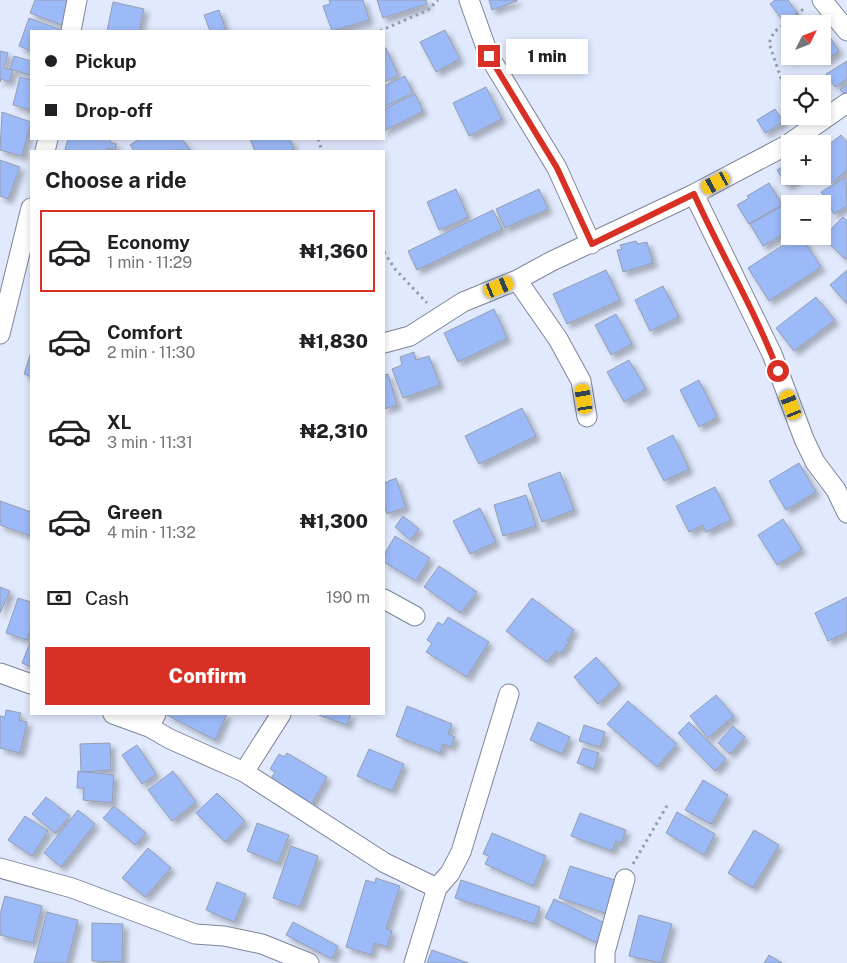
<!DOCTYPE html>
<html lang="en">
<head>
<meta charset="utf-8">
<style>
  body { margin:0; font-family:"Public Sans",sans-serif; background:#f6f6f6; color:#202124; height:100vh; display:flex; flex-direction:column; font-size:19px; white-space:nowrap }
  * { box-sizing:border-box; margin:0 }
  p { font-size:16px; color:#757577 }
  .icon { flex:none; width:28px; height:28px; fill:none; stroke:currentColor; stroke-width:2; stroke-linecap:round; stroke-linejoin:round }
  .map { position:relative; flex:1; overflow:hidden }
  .side { position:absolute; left:30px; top:150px; width:355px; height:565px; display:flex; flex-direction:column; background:#fff; border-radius:0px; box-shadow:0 2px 8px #0003 }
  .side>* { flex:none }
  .hud { position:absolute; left:30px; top:30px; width:355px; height:110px; border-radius:0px; box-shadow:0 2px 8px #0003; display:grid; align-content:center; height:110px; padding:0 15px; background:#fff }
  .needle { width:32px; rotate:48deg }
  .tools { position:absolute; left:781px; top:15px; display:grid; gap:10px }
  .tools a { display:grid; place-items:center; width:50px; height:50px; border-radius:0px; background:#fff; box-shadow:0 2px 8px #0003; font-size:25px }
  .end { position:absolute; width:22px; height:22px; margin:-11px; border:6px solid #d93025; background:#fff; box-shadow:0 0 0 2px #fff }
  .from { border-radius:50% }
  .bubble { position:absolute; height:35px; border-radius:0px; background:#fff; box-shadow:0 2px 8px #0003; font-size:16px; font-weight:800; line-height:35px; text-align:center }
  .car { position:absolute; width:15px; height:30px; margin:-15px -8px; border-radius:6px; box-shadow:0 0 4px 1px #0007; background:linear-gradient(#f5c518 24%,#345 0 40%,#f5c518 0 76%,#345 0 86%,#f5c518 0) }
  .hud b { display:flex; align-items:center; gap:18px; height:48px; font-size:19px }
  .hud b+b { border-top:1px solid #e0e0e0 }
  .hud i { width:12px; height:12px; background:#202124 }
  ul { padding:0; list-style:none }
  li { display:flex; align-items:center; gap:15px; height:82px; margin:0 10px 8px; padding:0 5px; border:2px solid transparent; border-radius:0px }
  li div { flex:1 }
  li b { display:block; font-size:19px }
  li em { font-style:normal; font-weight:800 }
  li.on { border-color:#d93025 }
  li>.icon { width:45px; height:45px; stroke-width:1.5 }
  h2 { padding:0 15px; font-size:22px; line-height:60px }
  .pay { display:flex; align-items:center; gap:12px; height:55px; padding:0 15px; font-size:19px }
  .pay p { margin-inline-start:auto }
  .cta { display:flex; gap:10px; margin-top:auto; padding:10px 15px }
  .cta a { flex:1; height:58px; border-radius:0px; background:#d93025; color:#fff; font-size:20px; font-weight:800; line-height:58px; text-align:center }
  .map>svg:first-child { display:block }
  .building { fill:#9cb9f8; stroke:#959eb0; filter:url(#shadow) }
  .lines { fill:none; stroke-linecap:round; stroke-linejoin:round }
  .minor-casing { stroke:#7d8597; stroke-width:21 }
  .path { stroke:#949baa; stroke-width:3; stroke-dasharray:2.5 4; stroke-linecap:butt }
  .minor { stroke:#fff; stroke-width:19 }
  .route { stroke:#d93025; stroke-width:6 }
</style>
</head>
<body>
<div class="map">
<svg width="847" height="963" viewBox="0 0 847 963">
  <defs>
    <filter id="shadow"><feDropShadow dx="4.5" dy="4.5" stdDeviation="2.5" flood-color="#0004"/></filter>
  </defs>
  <rect width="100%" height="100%" fill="#e0e9fd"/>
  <path class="building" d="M35,0h41l-12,26 -34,-13z
    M329,0h34l6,20 -37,11 -9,-25 7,-2z
    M377,0h49l1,4 -44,14z
    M489,0h28v1l-25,9z
    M775,0h13l9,13 -13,9 -14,-18z
    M113,2l31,7 -5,22h-32z
    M219,10l7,21h-16l-6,-16z
    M29,18l35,13h-33v20l-12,-5z
    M445,30l15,29 -24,13 -16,-30z
    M830,37l9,14 -14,10 -3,-5v-14z
    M790,41v15h5l-4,3 -9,-10z
    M384,48h2l12,27 -14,7z
    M0,51l8,2 -4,15 9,2 -4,12 -8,-3 -1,3z
    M14,56l17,5v14l-21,-6z
    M847,61v18l-12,8 -9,-13z
    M405,76l8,17 -29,14v-21z
    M20,77l11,3v30l-18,-5z
    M847,84v14l-7,-8z
    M486,87l16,32 -33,17 -16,-33z
    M415,94l8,17 -39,20v-22z
    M775,109l8,13 -18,11 -8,-13z
    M2,112l29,10 -9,34 -22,-6z
    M841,135l6,7v28l-16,14 -9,-11v-23z
    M68,139h43l-1,3 6,2 -1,6 -7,-2 -1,3h-36l-6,-2z
    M139,139h43l8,11 -56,1 -4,-6z
    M250,139h40l4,10 -6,2h-33z
    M0,160l20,7 -12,32 -8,-3z
    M790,162v14h12l-15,10 -10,-16z
    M846,177l1,29 -13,8 -13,-22z
    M769,183l13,22 -33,19 -12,-19 12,-7 -2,-2z
    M456,189l12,28 -29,13 -12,-28z
    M539,189l9,20 -43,19 -9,-19z
    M813,196l5,8h-21z
    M782,206l8,14v10l-27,16 -13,-22z
    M493,210l9,19 -85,41 -9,-19z
    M843,217l4,4v36l-2,2 -22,-22z
    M797,236h4l20,31 -52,34 -21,-33z
    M636,241l2,3 9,-2 6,21 -30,9 -6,-22 5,-1 -2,-4z
    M606,270l14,30 -53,24 -14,-30z
    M847,270v34l-17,-19z
    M663,286l16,31 -29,14 -15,-31z
    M816,297l19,23 -41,31 -18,-23z
    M494,309l13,29 -49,24 -14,-29z
    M616,314l16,30 -21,11 -16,-30z
    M31,352v25l-7,-3z
    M414,352l2,8 13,-4 11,29 -37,13 -11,-29 10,-4 -2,-8z
    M629,360l17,29 -22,13 -17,-30z
    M388,374l9,31 -13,4v-34z
    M699,380l18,37 -18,10 -19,-37z
    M522,408l14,28 -57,28 -14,-28z
    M673,435l16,34 -25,12 -17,-33z
    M799,463l17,29 -30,18 -17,-29z
    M560,472l14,38 -32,12 -14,-38z
    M396,478l10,29 -19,7 -3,-9v-22z
    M715,487l16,33 -25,12 -3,-7 -14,7 -13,-26z
    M526,495l10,31 -33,10 -9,-31z
    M0,501l31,11v24l-31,-11z
    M480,508l16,34 -26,12 -17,-33z
    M403,516l16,13 -9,11 -15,-13z
    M783,519l19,30 -25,16 -19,-30z
    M395,536l35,22 -14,23 -32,-19v-7z
    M439,566l38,26 -16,21 -37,-26z
    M0,587l10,4 -10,22z
    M847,597v35l-19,9 -13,-28z
    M18,598l13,4v26l-4,12 -21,-7z
    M532,598l42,32 -7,10 2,2 -9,12 -4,-3 -9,11 -41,-31z
    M448,617l41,25 -22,35 -41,-25 6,-9 -5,-3 11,-18 5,3z
    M31,640v27l-9,-4z
    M596,657l24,27 -22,20 -24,-27z
    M716,695l18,21 -26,22 -18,-22z
    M628,701l49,43 -20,23 -50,-43z
    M407,706l45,18 -4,10 7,3 -4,10 -8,-3 -3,9 -44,-17z
    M6,710l15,3 -2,7 8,2 -7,31 -20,-5v-32l5,1z
    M165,714h62l-12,26z
    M316,714h35l-4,11z
    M538,722l32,15 -8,17 -32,-14z
    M689,722l37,37 -11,12 -37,-38z
    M584,725l21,7 -5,15 -21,-6z
    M733,726l12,11 -15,17 -12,-11z
    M110,743l1,27 -30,2 -1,-28z
    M137,745l19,29 -14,10 -20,-29z
    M583,748l16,5 -5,16 -17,-6z
    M369,749l35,15 -12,27 -35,-15z
    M287,753l40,24 -18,31 -41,-24 7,-12 -5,-3 9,-15 5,3z
    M78,771l36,4 -2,28 -29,-3 1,-12h-7z
    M173,771l23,31 -24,19 -24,-31z
    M703,780l25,15 -17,29 -26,-14z
    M217,793l28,28 -20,21 -29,-29z
    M46,797l24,19 -15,17 -23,-19z
    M114,806l32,27 -11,12 -32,-27z
    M78,810l17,14 -34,43 -17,-14z
    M677,812l38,22 -11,21 -38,-22z
    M580,813l46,17 -5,13 -5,-2 -4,10 -41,-15z
    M25,816l23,15 -16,25 -24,-16z
    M257,823l32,12 -11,28 -31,-12z
    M754,830l25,15 -26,43 -25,-15z
    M492,833l54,23 -13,30 -48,-22 4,-8 -6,-2z
    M291,846l27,10 -18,51 -27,-9z
    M148,848l23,20 -26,29 -23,-19z
    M570,866l48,15 -10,33 -49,-16z
    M376,878l24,8 -14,43 6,2 -5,16 -13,-4 -3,12 -25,-8 20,-67 9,3z
    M461,880l79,27 -6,17 -79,-26z
    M217,882l29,12 -12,28 -28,-12z
    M5,896l37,10 -9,37 -33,-8v-21z
    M554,899l53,25 -10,19 -52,-25z
    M47,912l31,8 -11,43h-33z
    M639,915l33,9 -11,39 -32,-7z
    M293,922l45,24 -6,13 -46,-24z
    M92,923l31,1 -1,38 -30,-1z
    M432,950l36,13h-41z
    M769,955l13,8h-18z"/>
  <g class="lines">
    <defs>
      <path id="minor" d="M469,0l20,56 68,112 34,76
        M822,0l25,31
        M71,31l6,-31
        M45,151l3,-12
        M694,194l78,160 32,85 11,23 21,28 11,23
        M517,280l41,59 23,42 6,36
        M0,334l31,-126
        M384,343l26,-7 53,-34 54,-22 35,-19 142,-67 93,-49 60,-42
        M384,599l31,17
        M0,673l31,11
        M113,714l36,13 7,-13
        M149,727l21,12 74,33 141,91 52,25
        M244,772l37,-58
        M0,868l72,20 123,46 29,2 38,8 47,19
        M414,963l23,-75 13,-15 11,-21 48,-158
        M605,963v-11l20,-73"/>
    </defs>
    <use href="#minor" class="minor-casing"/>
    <path class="path" d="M380,31l48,-21 10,-10
      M785,124l-1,-37 -15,-44 5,-11 32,-25
      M318,139l4,12
      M384,252l11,17 32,34
      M633,864l35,-60"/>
    <use href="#minor" class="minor"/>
  </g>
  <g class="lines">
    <path class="route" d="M489,56l68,112 35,76 102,-50c27,60 61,116 84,177"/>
  </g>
</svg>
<div class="tools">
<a><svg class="needle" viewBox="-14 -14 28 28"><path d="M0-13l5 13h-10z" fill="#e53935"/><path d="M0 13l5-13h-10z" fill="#757577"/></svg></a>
<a><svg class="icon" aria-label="locate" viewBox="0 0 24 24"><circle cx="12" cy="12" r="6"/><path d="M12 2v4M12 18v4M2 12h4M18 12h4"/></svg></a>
<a>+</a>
<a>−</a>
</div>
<i class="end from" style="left:778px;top:371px"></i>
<i class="end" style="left:489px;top:56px"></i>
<div class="bubble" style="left:506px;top:39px;width:82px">1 min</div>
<i class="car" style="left:716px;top:183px;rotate:242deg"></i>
<i class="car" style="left:499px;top:287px;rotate:68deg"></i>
<i class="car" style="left:584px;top:399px;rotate:351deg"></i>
<i class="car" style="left:791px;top:405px;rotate:339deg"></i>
<div class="hud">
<b><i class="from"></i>Pickup</b>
<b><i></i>Drop-off</b>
</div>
<section class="side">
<h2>Choose a ride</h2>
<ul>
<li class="on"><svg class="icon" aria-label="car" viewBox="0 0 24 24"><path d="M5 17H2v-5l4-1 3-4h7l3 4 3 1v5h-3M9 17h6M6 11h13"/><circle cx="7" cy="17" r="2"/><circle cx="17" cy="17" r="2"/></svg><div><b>Economy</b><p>1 min · 11:29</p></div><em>₦1,360</em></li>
<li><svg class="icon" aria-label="car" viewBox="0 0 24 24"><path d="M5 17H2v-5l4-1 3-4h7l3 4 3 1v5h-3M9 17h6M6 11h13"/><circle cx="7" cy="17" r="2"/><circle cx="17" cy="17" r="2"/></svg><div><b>Comfort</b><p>2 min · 11:30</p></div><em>₦1,830</em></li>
<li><svg class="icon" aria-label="car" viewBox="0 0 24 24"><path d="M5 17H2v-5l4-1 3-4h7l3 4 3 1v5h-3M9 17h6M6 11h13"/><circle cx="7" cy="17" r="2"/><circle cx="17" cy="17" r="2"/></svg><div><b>XL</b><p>3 min · 11:31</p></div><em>₦2,310</em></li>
<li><svg class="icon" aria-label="car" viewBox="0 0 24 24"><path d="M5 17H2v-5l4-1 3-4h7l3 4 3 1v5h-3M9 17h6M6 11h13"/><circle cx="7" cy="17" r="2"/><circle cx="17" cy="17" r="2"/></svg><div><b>Green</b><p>4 min · 11:32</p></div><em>₦1,300</em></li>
</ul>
<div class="pay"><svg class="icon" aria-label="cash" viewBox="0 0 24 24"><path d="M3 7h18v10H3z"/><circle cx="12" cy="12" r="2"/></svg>Cash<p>190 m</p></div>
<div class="cta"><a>Confirm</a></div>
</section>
</div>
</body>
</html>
